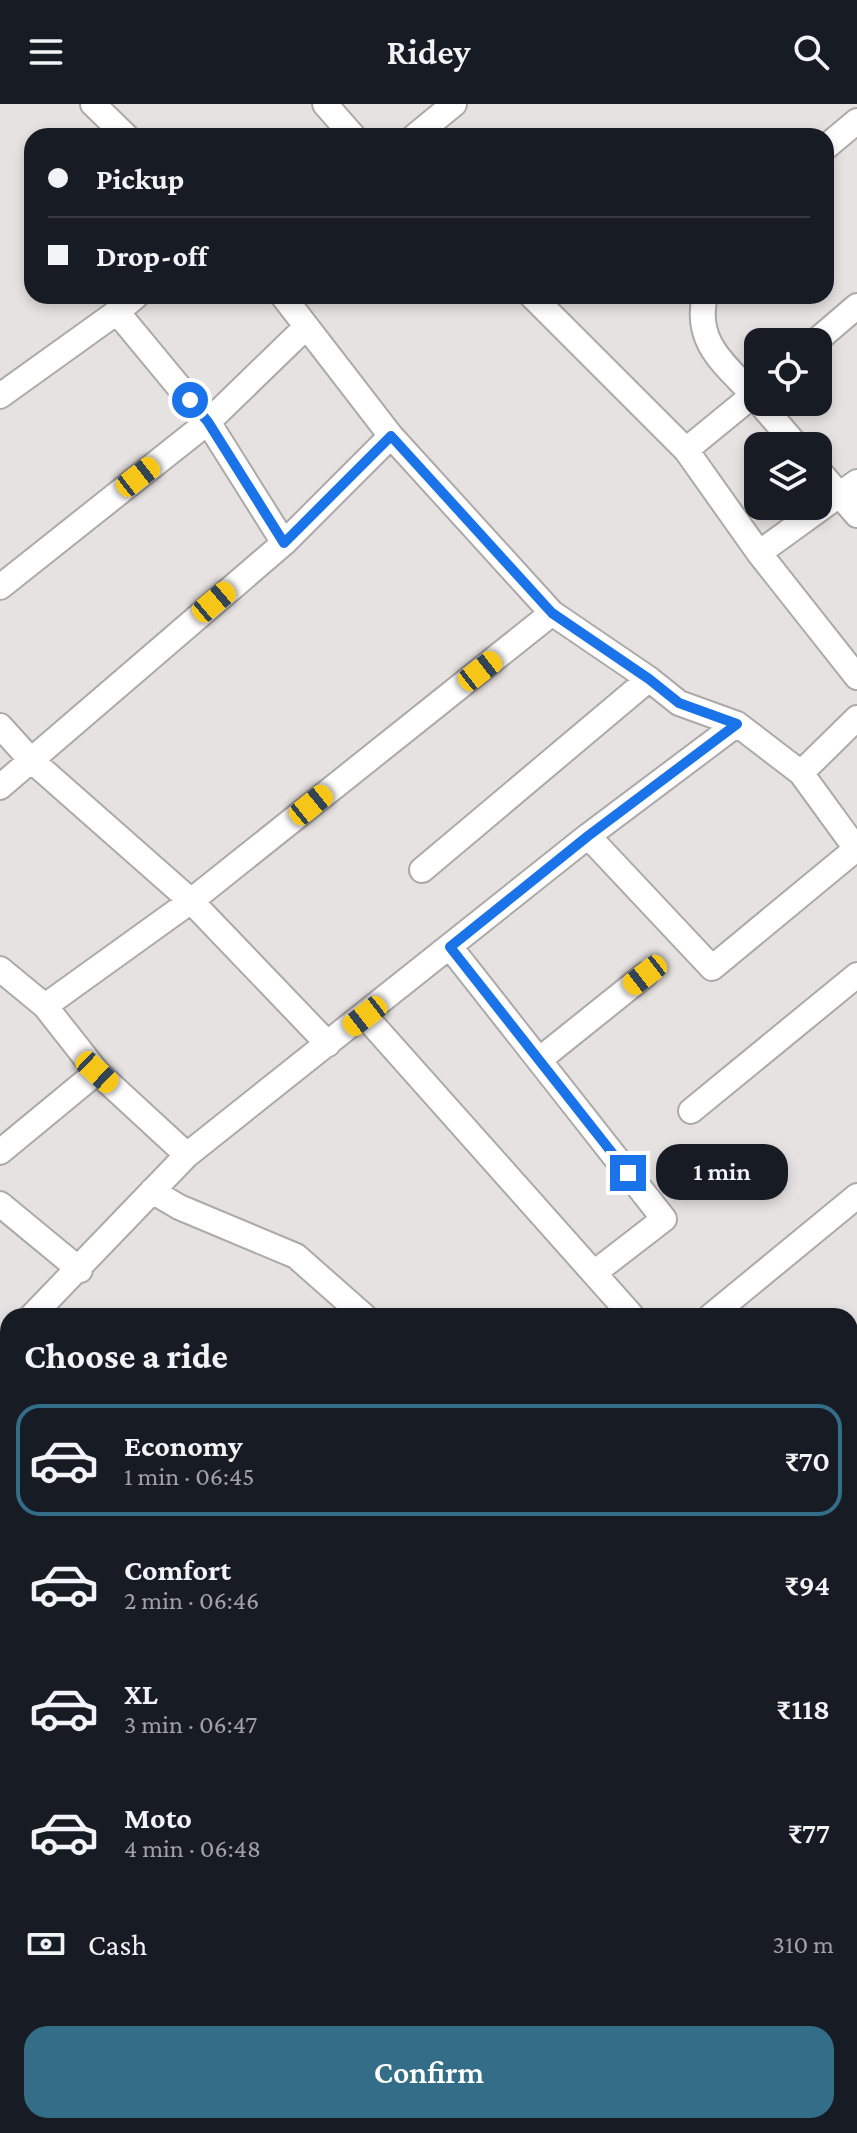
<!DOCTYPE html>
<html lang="en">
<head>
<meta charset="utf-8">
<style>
  body { margin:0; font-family:"Crimson Pro",serif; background:#20242c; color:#f1f3f6; height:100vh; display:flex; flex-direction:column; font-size:30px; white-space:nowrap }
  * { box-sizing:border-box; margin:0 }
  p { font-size:26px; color:#9ea1a6 }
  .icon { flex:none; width:44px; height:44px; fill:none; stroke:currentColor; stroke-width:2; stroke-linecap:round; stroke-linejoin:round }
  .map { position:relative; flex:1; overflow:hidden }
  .side { position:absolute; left:0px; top:1204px; width:858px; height:826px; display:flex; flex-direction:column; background:#171b24; border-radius:24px 24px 0 0; box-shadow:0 4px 12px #0003 }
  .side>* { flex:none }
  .hud { position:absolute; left:24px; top:24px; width:810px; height:176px; border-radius:24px; box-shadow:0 4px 12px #0003; display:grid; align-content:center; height:176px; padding:0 24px; background:#171b24 }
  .controls { position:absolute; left:744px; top:224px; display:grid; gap:16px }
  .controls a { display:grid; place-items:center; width:88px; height:88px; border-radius:16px; background:#171b24; box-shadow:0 4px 12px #0003; font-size:40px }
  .end { position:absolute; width:36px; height:36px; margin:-18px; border:10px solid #1a73e8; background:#fff; box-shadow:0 0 0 4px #fff }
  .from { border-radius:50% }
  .bubble { position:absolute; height:56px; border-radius:24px; background:#171b24; box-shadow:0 4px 12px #0003; font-size:26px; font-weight:600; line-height:56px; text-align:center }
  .car { position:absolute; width:24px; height:48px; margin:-24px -12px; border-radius:10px; box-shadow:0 0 6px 2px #0007; background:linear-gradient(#f5c518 24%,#345 0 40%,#f5c518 0 76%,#345 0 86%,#f5c518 0) }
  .hud b { display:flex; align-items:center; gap:28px; height:76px; font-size:30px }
  .hud b+b { border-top:2px solid #363941 }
  .hud i { width:20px; height:20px; background:#f1f3f6 }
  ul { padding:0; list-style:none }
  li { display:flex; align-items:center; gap:24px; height:112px; margin:0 16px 12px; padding:0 8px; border:4px solid transparent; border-radius:24px }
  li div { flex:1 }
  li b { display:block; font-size:30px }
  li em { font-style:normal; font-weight:600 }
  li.on { border-color:#346d87 }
  li>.icon { width:72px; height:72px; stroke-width:1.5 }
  h2 { padding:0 24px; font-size:36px; line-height:96px }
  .pay { display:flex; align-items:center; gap:20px; height:88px; padding:0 24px; font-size:30px }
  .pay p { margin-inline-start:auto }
  .button { display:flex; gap:16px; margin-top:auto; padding:16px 24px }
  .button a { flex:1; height:92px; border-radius:24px; background:#346d87; color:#fff; font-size:32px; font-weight:600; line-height:92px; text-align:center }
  header { display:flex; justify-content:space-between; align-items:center; height:104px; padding:0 24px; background:#171b24; font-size:36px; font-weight:600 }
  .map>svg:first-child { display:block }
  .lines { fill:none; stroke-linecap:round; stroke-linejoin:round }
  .street-casing { stroke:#ada9a8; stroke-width:28 }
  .street { stroke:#fff; stroke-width:24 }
  .route { stroke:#1a73e8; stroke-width:10 }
</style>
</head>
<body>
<header><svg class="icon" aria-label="menu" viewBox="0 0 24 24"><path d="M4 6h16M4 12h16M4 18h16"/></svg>Ridey<svg class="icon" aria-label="search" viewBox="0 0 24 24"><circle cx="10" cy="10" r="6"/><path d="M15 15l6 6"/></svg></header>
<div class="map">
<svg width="857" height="2029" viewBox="0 0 857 2029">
  <rect width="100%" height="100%" fill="#e6e2e1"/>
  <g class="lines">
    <defs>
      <path id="street" d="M93,0l33,32
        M325,0l28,32
        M415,32l39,-32
        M826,43l31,-26
        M283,192l108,140 161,177 97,66 30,24 58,21 64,49 56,77
        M532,192l154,154 73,103 98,124
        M705,192c-12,49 24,71 53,104
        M117,208l91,110 76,121
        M815,238l42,-36
        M0,292l117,-84 19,-16
        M759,298l38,44
        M686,346l72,-59
        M818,366l39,45
        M759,449l98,-71
        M0,483l208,-165 98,-95
        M0,622l30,33 161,142 137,143
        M801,669l56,-55
        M0,683l284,-244 107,-107
        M588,732l124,132 144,-119
        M422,766l227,-191
        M450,843l214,272 -70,54
        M0,865l45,37 52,66 90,83 401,-319 149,-112
        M45,902l146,-105 361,-288
        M365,912l267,300
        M539,956l106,-85
        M691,1007l166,-136
        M0,1048l97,-80
        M152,1087l27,16 117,49 68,60
        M0,1100l80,66
        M32,1212l155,-161
        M711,1212l146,-120
        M0,1250l8,-9
        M0,1267l8,2
        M850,1273l7,-6"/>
    </defs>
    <use href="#street" class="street-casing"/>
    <use href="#street" class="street"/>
  </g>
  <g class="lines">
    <path class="route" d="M190,296l18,22 76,121 107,-107 161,177 97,66 30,24 58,21 -149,112 -138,111 178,226"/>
  </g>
</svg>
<div class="controls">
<a><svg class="icon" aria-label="locate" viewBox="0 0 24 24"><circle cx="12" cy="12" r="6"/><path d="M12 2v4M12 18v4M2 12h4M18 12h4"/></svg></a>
<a><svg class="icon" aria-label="layers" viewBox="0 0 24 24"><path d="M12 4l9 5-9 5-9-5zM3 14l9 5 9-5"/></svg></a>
</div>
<i class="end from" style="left:190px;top:296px"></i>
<i class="end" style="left:628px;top:1069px"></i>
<div class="bubble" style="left:656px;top:1040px;width:132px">1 min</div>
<i class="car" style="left:138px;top:373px;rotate:52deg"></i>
<i class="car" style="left:214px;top:498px;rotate:50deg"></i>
<i class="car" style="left:480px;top:567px;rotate:52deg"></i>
<i class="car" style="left:311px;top:701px;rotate:51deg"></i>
<i class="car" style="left:645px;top:871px;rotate:232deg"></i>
<i class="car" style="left:365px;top:912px;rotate:232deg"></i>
<i class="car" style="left:97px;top:968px;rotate:133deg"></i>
<div class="hud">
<b><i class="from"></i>Pickup</b>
<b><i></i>Drop-off</b>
</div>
<section class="side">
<h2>Choose a ride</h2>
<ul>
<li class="on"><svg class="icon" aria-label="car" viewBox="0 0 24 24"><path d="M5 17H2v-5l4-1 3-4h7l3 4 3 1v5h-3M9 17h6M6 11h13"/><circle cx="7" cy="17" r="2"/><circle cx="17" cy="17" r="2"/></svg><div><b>Economy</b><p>1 min · 06:45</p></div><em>₹70</em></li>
<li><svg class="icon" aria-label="car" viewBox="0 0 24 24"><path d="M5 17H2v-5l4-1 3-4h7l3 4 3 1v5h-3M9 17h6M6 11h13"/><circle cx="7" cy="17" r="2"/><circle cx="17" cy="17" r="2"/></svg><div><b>Comfort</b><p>2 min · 06:46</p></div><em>₹94</em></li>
<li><svg class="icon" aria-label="car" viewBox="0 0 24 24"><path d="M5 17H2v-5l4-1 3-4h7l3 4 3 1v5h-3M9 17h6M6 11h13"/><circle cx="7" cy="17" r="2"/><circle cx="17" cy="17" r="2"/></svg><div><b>XL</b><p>3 min · 06:47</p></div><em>₹118</em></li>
<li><svg class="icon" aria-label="car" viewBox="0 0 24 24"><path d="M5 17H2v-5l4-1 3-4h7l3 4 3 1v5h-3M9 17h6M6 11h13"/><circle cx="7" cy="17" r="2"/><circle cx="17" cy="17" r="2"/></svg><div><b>Moto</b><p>4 min · 06:48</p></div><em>₹77</em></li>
</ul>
<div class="pay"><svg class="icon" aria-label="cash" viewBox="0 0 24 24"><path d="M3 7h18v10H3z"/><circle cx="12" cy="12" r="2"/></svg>Cash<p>310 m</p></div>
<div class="button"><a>Confirm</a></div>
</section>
</div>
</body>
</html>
